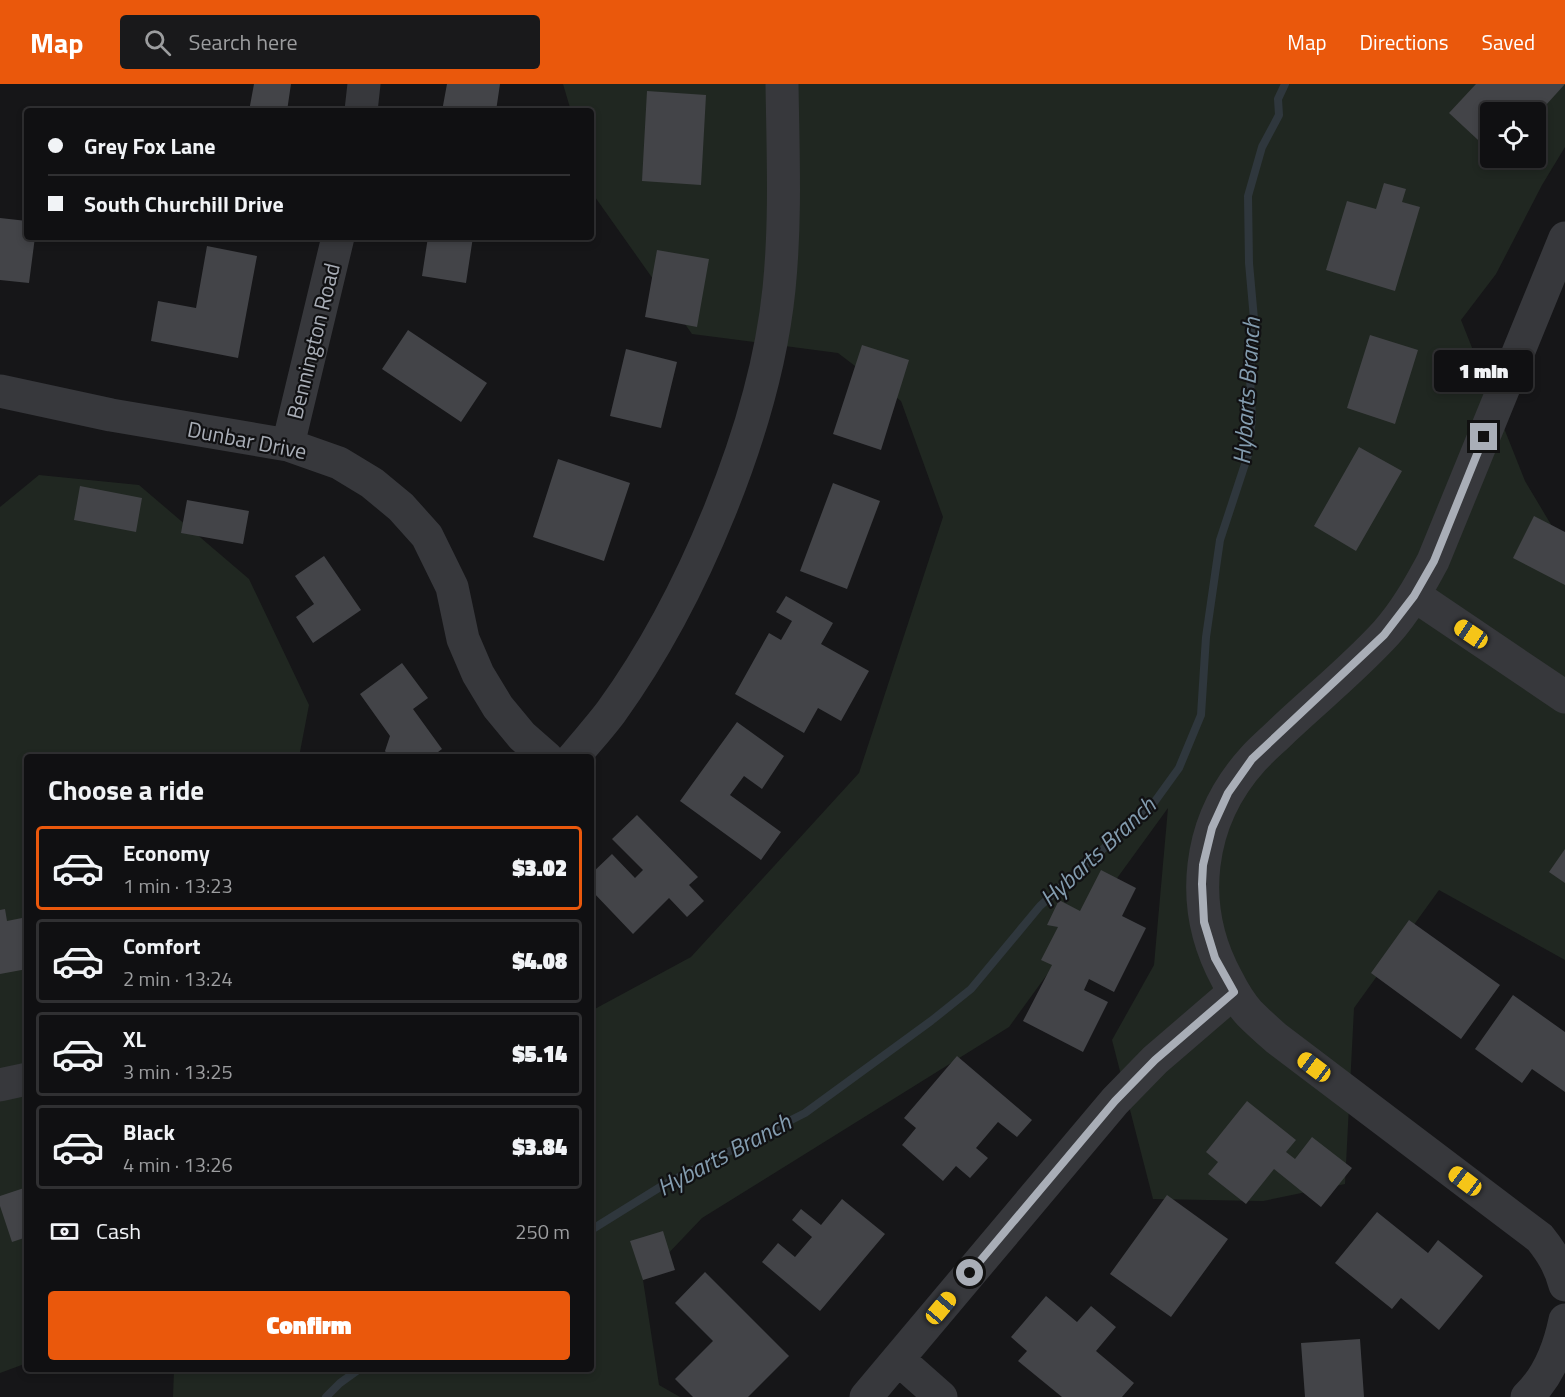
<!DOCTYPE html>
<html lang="en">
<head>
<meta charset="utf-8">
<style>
  body { margin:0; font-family:"Titillium Web",sans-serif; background:#19191b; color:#f1f3f6; height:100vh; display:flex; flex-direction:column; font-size:22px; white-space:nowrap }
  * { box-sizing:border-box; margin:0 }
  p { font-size:20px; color:#9c9d9f }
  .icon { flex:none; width:33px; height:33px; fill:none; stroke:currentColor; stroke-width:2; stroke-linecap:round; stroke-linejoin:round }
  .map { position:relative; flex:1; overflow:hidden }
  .panel { position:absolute; left:24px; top:670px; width:570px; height:618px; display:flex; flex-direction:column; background:#101012; border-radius:6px; box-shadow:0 3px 9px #0003,0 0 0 2px #303032 }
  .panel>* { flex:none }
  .hud { position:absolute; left:24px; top:24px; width:570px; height:132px; border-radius:6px; box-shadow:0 3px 9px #0003,0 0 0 2px #303032; display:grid; align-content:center; height:132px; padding:0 24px; background:#101012 }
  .controls { position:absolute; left:1480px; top:18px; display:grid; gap:12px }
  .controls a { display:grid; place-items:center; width:66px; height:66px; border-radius:6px; background:#101012; box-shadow:0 3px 9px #0003,0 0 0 2px #303032; font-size:30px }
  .end { position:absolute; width:27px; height:27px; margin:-14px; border:8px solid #a9aeb7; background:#111; box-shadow:0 0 0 3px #111 }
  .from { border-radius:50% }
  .bubble { position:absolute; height:42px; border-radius:6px; background:#101012; box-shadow:0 3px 9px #0003,0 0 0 2px #303032; font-size:20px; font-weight:800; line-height:42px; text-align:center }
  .car { position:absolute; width:18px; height:36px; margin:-18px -9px; border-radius:8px; box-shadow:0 0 4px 2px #0007; background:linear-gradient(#f5c518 24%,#345 0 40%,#f5c518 0 76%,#345 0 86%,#f5c518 0) }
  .hud b { display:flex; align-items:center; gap:21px; height:57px; font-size:22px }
  .hud b+b { border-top:2px solid #303032 }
  .hud i { width:15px; height:15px; background:#f1f3f6 }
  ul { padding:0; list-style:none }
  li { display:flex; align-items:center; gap:18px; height:84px; margin:0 12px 9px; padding:0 12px; border:3px solid #303032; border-radius:6px }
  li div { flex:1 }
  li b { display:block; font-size:22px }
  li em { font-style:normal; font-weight:800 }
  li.active { border-color:#ea580c }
  li>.icon { width:54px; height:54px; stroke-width:1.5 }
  h2 { padding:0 24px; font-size:27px; line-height:72px }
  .pay { display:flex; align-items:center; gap:15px; height:66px; padding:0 24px; font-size:22px }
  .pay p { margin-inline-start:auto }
  .primary-button { display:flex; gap:12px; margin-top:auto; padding:12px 24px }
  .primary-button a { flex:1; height:69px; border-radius:6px; background:#ea580c; color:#fff; font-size:24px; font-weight:800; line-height:69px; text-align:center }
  header { display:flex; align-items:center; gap:36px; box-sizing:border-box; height:84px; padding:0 30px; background:#ea580c; color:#fff }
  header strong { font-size:28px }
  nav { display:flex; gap:33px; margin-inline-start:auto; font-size:21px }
  .search { width:420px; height:54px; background:#19191b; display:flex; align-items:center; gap:15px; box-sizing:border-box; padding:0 21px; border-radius:6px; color:#9c9d9f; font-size:22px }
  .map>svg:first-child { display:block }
  .green { fill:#202721; fill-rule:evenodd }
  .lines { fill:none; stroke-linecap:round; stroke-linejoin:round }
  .stream { stroke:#2f373d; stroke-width:8 }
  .building { fill:#434448 }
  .minor { stroke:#37383c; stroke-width:33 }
  .route { stroke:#a9aeb7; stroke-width:8 }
  .labels { text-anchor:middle; stroke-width:4.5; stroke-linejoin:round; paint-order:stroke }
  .street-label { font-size:22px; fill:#a9aeb7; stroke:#111113 }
  .water-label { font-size:24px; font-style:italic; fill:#839caf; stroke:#111113 }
</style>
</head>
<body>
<header>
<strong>Map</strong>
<div class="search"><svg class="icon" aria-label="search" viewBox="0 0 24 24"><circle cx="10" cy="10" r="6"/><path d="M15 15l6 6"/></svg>Search here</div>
<nav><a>Map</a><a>Directions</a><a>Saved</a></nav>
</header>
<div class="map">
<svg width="1565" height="1313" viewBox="0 0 1565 1313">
  <rect width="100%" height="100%" fill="#161618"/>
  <path class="green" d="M563,0h1002v63l-23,38 -46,89 -35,46 64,161 34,57 6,1v421l-126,-70 -85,118 -9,176 -82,17 -110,-2 -41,-159 42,-75 14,-157 -159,219 -307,191 -59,62 16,105 21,12h-507l1,-27h417v-359l100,-54 168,-184 84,-256 -42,-116 -63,-48 -146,-19 -97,-137 -4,-14v-72h-20zM1491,28h45v46h-45z
    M39,391l100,10 110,94 60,126 -10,52 -272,1v605l-27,10v-866z"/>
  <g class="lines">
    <path class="stream" d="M591,1146l74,-46 140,-71 126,-92 40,-32 69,-83 113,-102 26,-36 22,-53 5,-78 14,-97 28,-85 4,-37 -2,-41 4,-58 -5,-56 -1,-67 14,-49 17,-32 -1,-16 7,-15
      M326,1313l14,-14 18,-13"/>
  </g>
  <path class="building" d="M254,0h37l-4,27h-38z
    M447,0h53l-4,27h-54z
    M1476,0h89l-29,32v-4h-45v40l-42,-39z
    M647,7l59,4 -5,90 -59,-4z
    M1384,99l22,6 -4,13 18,5 -25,84 -69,-21 21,-69 29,8z
    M0,134l27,3v16h8l-6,46 -29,-3z
    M428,153h45l-7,46 -44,-7z
    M207,162l50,10 -19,102 -87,-17 7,-40 38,7z
    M657,166l52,9 -12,68 -52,-10z
    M408,246l79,53 -26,39 -79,-53z
    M1370,251l48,15 -23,74 -48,-16z
    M862,261l47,15 -28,90 -48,-16z
    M626,265l51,13 -16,66 -51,-12z
    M1359,363l43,24 -46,80 -42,-25z
    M558,375l72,24 -26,78 -71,-24z
    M833,399l47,18 -33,88 -47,-18z
    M80,402l62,12 -6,34 -62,-12z
    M187,416l62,11 -6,33 -62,-11z
    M1534,432l31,16v53l-52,-27z
    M324,472l37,54 -48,33 -17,-26 18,-13 -19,-28z
    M786,512l47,27 -12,21 48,27 -28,50 -23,-13 -14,25 -69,-39 34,-61 12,7 11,-19 -16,-9z
    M402,579l26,35 -15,11 29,40 -12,9h-40l-5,-7 5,-15 -30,-42z
    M737,638l47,34 -22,33 -18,-13 -14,19 51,37 -20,28 -81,-59z
    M637,731l61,62 -9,8 15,16 -17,16 -18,-19 -36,36 -42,-44v-16l21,-20 23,24 8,-8 -31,-31z
    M1565,765v34l-16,-11z
    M1101,786l35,18 -14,28 24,12 -32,64 -25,-13 -5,11 24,12 -25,50 -60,-31 29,-56 -11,-5 17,-33 -11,-2 12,-25 21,11z
    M5,825l2,12 20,-4v52l-27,5v-64z
    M1409,836l91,65 -39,54 -90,-66z
    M1513,911l52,37v60l-33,-23 -10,14 -47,-34z
    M957,972l75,64 -15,17 -19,-15 -22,26 12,10 -18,20 -14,-12 -13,15 -41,-36 14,-17 -12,-10z
    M1247,1017l49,39 -10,12 9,7 17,-22 40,31 -31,39 -47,-38 -28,35 -38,-30 10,-12 -12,-10z
    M27,1103v50l-15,5 -12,-36v-10z
    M1167,1111l61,44 -57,78 -61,-43z
    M842,1115l43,35 -65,77 -58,-49 16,-19 17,14 17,-20 -20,-17 9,-11 20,16z
    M1377,1128l51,41 10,-13 45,36 -44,54 -38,-32 -9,11 -57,-46z
    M663,1147l12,39 -32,10 -13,-39z
    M705,1188l84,84 -41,41h-55l-18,-18 38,-38 -38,-38z
    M1046,1212l31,26 14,-16 25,21 -20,24 38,32 -12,14h-60l-44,-36 9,-10 -16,-14z
    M1360,1255l4,58h-59l-4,-54z"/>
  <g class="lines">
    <path class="minor" d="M361,27l3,-27
      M1565,154l-132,323c-14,26 -28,51 -47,72 -32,35 -69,65 -103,97 -10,10 -21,19 -30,29 -56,62 -66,147 -26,220 6,12 13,24 22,34 9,9 18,17 27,25l264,200c12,15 20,28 25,47
      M0,307l111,24 177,30 51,18 33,20 29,24 26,29 25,51 11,52 15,35 20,33 24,29 25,22
      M288,361l50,-208
      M1414,511l151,102
      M573,674c13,-16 26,-30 38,-46 81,-112 154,-286 168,-423 7,-69 4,-137 3,-205
      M0,1001l27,-6
      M898,1275l43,38
      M866,1313l249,-296 40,-41 79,-68
      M1527,1313c22,-21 32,-48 38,-77"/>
  </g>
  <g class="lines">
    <path class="route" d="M970,1189l145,-172 40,-41 79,-68 -19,-34 -11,-36 -2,-38 1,-19 9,-37 16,-35 24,-34 132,-124 30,-39 20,-35 50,-124"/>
  </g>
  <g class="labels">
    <g class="street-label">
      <text transform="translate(313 257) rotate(-76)" y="8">Bennington Road</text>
      <text transform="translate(247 356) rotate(11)" y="8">Dunbar Drive</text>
    </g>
    <g class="water-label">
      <text transform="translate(1247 307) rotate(-86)" y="8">Hybarts Branch</text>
      <text transform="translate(1098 768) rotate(-43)" y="8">Hybarts Branch</text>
      <text transform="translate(724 1071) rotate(-28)" y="8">Hybarts Branch</text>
    </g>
  </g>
</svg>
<div class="controls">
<a><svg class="icon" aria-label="locate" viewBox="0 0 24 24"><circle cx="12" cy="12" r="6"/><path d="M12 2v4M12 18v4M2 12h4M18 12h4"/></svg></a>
</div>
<i class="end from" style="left:970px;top:1189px"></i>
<i class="end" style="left:1484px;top:353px"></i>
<div class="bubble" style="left:1434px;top:266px;width:99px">1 min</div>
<i class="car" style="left:1471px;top:550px;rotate:304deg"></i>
<i class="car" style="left:1314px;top:983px;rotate:307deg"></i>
<i class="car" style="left:1465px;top:1097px;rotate:307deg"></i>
<i class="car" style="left:941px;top:1224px;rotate:40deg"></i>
<div class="hud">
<b><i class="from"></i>Grey Fox Lane</b>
<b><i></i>South Churchill Drive</b>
</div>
<section class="panel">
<h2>Choose a ride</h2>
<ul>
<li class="active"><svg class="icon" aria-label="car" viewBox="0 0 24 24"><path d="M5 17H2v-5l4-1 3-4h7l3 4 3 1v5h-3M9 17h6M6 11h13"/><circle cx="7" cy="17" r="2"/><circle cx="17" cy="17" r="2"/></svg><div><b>Economy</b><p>1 min · 13:23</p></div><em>$3.02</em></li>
<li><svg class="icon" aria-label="car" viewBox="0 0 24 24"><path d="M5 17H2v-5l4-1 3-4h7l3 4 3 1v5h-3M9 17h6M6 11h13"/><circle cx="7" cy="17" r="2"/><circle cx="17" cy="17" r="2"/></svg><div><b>Comfort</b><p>2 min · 13:24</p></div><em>$4.08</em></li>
<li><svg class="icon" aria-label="car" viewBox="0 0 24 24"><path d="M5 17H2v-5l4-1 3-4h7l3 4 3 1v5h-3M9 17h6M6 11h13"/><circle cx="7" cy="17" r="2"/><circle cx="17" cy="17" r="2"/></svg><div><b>XL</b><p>3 min · 13:25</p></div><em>$5.14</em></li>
<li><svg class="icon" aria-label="car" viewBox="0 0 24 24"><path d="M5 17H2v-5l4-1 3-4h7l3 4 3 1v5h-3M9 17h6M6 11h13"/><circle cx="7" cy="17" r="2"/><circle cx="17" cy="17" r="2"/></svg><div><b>Black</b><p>4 min · 13:26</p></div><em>$3.84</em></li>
</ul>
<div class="pay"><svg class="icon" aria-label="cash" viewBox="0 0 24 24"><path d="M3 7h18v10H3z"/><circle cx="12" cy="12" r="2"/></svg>Cash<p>250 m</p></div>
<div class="primary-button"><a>Confirm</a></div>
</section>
</div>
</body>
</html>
